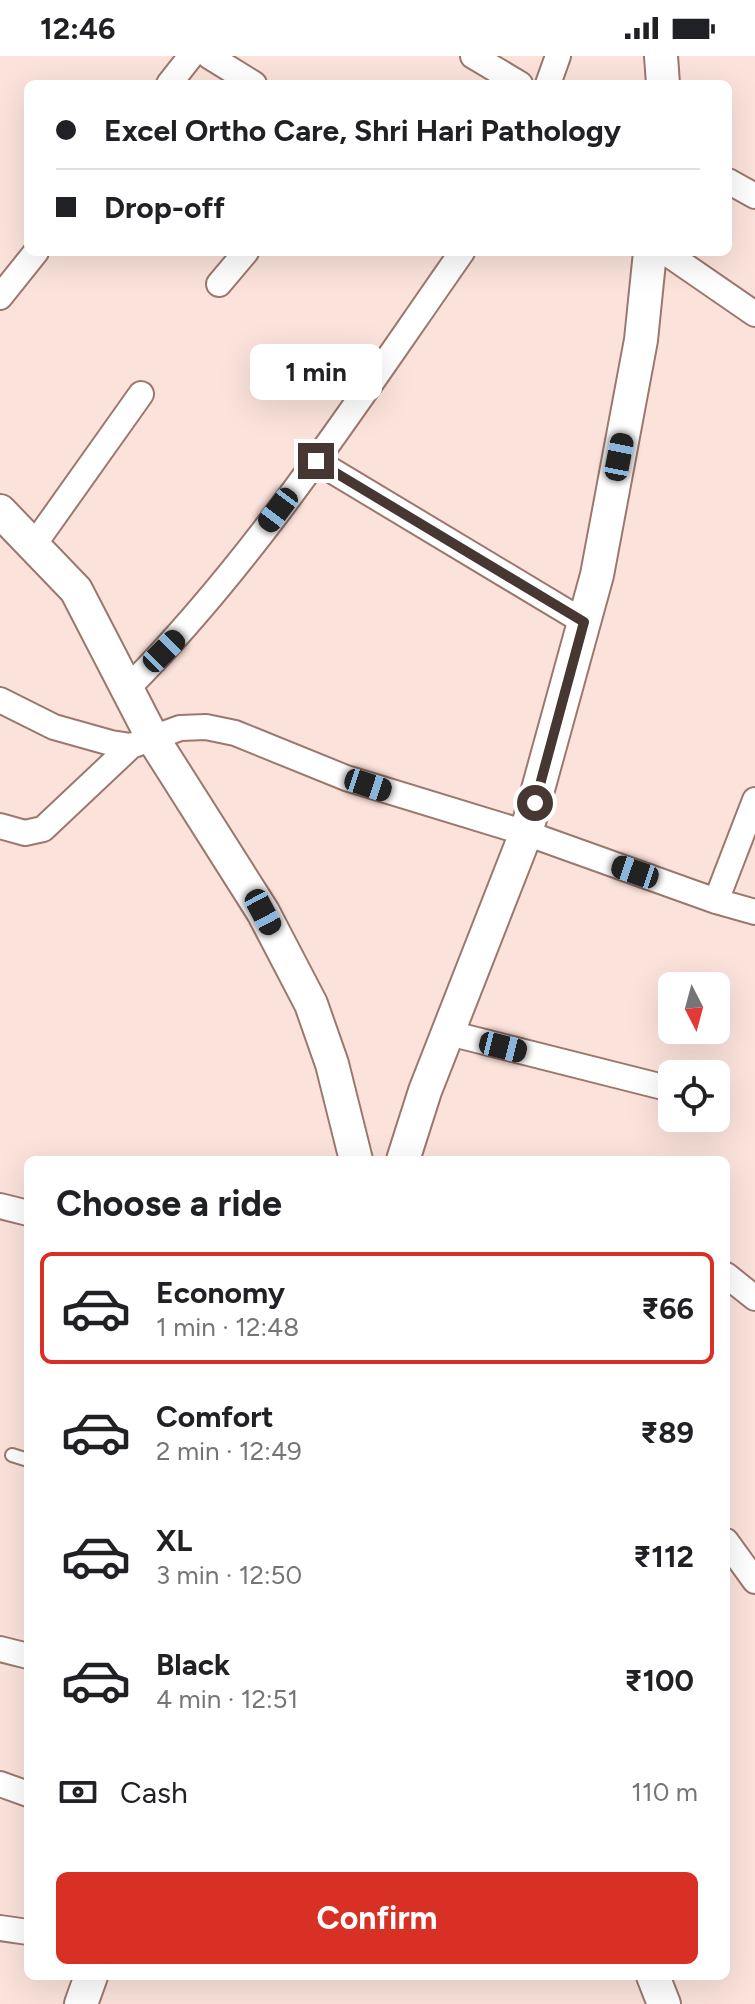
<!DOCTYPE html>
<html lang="en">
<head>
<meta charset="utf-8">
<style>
  body { margin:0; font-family:Figtree,sans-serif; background:#f6f6f6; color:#202124; height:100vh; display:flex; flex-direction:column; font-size:30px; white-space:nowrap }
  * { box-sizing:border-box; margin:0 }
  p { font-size:26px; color:#757577 }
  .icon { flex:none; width:44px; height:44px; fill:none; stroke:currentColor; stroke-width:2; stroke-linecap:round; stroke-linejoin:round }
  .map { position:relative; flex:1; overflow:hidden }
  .side { position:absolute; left:24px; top:1100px; width:706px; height:824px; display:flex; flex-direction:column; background:#fff; border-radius:12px; box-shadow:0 8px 32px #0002 }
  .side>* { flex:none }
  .top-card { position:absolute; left:24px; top:24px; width:708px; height:176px; border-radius:12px; box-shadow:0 8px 32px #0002; display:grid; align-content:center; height:176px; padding:0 32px; background:#fff }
  .needle { width:52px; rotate:174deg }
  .buttons { position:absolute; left:658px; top:916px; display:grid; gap:16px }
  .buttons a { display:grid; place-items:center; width:72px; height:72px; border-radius:12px; background:#fff; box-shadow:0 8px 32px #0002; font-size:40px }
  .end { position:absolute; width:36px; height:36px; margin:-18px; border:10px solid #463732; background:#fff; box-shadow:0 0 0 4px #fff }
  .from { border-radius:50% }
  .bubble { position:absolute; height:56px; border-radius:12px; background:#fff; box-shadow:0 8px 32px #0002; font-size:26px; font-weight:700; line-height:56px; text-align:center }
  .car { position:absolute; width:24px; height:48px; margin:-24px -12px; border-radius:10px; box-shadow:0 0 6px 2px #0007; background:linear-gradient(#222 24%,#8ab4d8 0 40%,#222 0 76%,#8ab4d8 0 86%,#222 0) }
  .top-card b { display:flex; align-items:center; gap:28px; height:76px; font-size:30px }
  .top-card b+b { border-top:2px solid #e0e0e0 }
  .top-card i { width:20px; height:20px; background:#202124 }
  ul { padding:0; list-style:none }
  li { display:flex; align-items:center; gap:24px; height:112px; margin:0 16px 12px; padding:0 16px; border:4px solid transparent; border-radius:12px }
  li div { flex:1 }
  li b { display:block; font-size:30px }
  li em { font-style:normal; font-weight:700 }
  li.current { border-color:#d93025 }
  li>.icon { width:72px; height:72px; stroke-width:1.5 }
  h2 { padding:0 32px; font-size:36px; line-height:96px }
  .pay { display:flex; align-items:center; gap:20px; height:88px; padding:0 32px; font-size:30px }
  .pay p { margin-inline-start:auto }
  .cta { display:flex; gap:16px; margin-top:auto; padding:16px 32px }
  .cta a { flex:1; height:92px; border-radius:12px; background:#d93025; color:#fff; font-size:32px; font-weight:700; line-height:92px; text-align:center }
  .status { display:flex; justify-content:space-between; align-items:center; height:56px; padding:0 40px; background:#fff; direction:ltr }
  .status svg { height:22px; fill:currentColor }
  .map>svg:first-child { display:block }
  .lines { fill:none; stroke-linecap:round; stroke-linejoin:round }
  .lane-casing { stroke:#9b786d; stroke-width:16 }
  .street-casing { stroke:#9b786d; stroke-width:28 }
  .secondary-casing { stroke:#9b786d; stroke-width:36 }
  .lane { stroke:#fff; stroke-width:12 }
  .street { stroke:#fff; stroke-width:24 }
  .secondary { stroke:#fff; stroke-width:32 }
  .route { stroke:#463732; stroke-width:10 }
</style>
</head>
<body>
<div class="status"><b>12:46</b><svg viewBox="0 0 49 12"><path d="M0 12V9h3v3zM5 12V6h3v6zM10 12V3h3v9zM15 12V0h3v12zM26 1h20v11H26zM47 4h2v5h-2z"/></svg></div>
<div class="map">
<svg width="755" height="1948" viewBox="0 0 755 1948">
  <rect width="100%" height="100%" fill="#fbe3db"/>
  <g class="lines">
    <defs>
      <path id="lane" d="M12,1399l16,5"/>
      <path id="street" d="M209,0l45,28
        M473,0l47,28
        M169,28l22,-28
        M548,28l10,-28
        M728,125l27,15
        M665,196l90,62
        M219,228l27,-32
        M0,241l36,-45
        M316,405l268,161
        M33,490l108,-152
        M127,633c129,-130 230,-287 335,-437
        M0,644l54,27 57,16 20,3 49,-18 26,-1 29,6 111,45 180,55 190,68 39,11
        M0,770l25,7 18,-4 88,-83
        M716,845l39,-101
        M449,977l218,55
        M0,1150l28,7
        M726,1219l29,23
        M726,1485l29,40
        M0,1593l28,7
        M0,1728l28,10
        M0,1872l28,4"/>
      <path id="secondary" d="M661,0l2,28
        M0,455l76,79 76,147 111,175 48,92 21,60 24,96
        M403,1104l22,-69 101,-258 71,-258 44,-235 9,-88
        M653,1920l11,28
        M81,1948l10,-28"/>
    </defs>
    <use href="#lane" class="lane-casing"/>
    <use href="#street" class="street-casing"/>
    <use href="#secondary" class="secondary-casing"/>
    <use href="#lane" class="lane"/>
    <use href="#street" class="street"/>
    <use href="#secondary" class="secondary"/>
  </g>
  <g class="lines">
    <path class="route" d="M316,405l268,161 -49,181"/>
  </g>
</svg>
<div class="buttons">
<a><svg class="needle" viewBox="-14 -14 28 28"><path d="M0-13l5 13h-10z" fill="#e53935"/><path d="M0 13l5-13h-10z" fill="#757577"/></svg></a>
<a><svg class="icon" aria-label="locate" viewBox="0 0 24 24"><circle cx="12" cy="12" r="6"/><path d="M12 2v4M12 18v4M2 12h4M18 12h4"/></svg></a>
</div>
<i class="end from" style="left:535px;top:747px"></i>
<i class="end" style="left:316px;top:405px"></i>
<div class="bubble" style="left:250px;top:288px;width:132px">1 min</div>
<i class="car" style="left:619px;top:401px;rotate:11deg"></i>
<i class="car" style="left:278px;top:454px;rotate:217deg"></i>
<i class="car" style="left:164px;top:595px;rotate:45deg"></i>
<i class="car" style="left:368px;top:729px;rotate:108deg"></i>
<i class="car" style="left:635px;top:816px;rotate:289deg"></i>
<i class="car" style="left:263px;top:856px;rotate:152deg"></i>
<i class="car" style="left:503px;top:991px;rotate:104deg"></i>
<div class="top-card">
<b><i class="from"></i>Excel Ortho Care, Shri Hari Pathology</b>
<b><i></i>Drop-off</b>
</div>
<section class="side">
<h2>Choose a ride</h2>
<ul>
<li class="current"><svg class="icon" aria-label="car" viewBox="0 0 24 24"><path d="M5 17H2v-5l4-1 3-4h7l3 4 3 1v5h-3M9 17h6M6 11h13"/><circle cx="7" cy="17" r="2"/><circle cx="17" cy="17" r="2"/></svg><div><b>Economy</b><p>1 min · 12:48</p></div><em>₹66</em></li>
<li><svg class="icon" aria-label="car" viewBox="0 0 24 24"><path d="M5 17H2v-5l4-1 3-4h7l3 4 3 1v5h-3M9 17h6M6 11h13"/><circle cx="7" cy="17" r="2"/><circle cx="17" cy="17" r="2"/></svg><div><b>Comfort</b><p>2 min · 12:49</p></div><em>₹89</em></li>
<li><svg class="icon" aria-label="car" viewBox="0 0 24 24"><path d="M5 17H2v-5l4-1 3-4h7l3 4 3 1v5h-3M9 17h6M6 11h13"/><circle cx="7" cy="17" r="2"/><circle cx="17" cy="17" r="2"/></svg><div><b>XL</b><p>3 min · 12:50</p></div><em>₹112</em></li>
<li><svg class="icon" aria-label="car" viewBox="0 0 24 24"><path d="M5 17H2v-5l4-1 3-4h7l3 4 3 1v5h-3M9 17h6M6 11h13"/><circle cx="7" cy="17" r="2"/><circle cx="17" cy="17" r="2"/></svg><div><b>Black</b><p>4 min · 12:51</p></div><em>₹100</em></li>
</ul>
<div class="pay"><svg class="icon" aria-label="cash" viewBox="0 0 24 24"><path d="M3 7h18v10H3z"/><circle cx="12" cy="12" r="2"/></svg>Cash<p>110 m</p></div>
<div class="cta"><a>Confirm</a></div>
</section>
</div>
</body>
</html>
